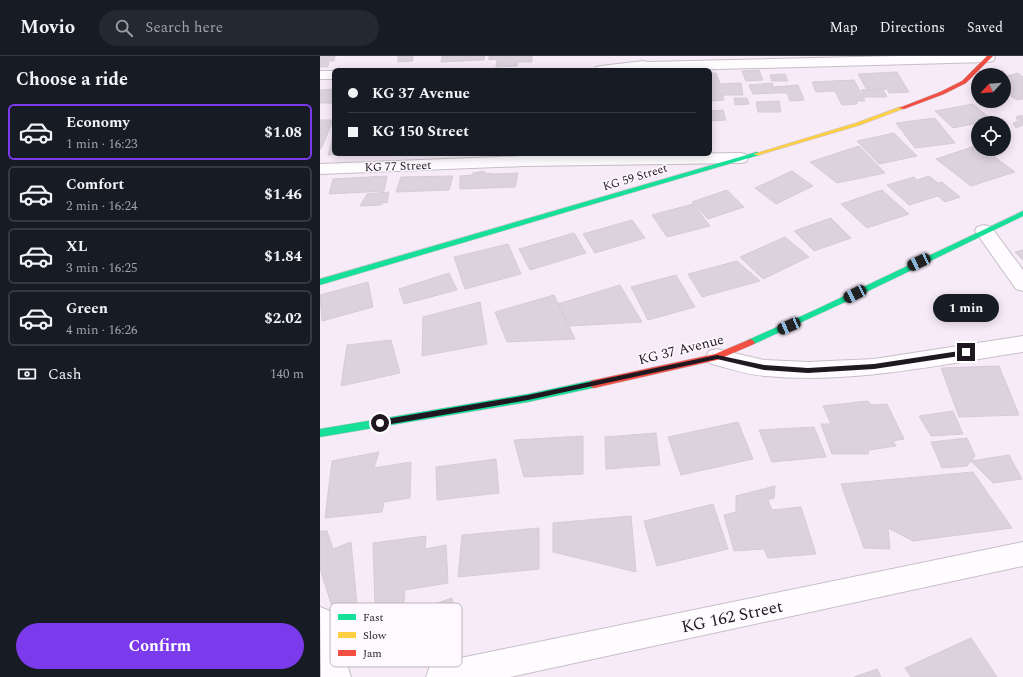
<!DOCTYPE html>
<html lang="en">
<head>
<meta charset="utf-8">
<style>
  body { margin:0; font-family:Spectral,serif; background:#242831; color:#f1f3f6; height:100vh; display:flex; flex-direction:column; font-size:15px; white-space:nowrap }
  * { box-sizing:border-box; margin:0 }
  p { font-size:13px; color:#9ea1a6 }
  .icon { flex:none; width:22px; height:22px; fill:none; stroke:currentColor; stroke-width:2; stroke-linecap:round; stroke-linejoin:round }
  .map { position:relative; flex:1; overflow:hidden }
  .sheet { display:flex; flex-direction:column; background:#171b24; width:320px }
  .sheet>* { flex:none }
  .guide { position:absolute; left:12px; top:12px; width:380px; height:88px; border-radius:6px; box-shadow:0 2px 10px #0003; display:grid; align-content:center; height:88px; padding:0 16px; background:#171b24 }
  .needle { width:26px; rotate:244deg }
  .tools { position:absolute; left:651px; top:12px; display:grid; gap:8px }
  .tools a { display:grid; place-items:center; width:40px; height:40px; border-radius:50%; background:#171b24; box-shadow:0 2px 10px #0003; font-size:20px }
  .end { position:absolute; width:18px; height:18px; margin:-9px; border:5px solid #201821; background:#fff; box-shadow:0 0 0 2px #fff }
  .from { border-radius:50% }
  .bubble { position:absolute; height:28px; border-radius:14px; background:#171b24; box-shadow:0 2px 10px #0003; font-size:13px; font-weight:700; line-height:28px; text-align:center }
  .car { position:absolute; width:12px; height:24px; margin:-12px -6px; border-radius:5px; box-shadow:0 0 3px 1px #0007; background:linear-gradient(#222 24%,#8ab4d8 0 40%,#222 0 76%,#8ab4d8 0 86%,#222 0) }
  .guide b { display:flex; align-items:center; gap:14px; height:38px; font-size:15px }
  .guide b+b { border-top:1px solid #363941 }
  .guide i { width:10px; height:10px; background:#f1f3f6 }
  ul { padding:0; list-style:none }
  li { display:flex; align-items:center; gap:12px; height:56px; margin:0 8px 6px; padding:0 8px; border:2px solid #363941; border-radius:6px }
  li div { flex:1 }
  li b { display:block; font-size:15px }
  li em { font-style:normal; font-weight:700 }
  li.active { border-color:#7c3aed }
  li>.icon { width:36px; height:36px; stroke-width:1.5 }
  h2 { padding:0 16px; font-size:18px; line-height:48px }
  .pay { display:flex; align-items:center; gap:10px; height:44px; padding:0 16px; font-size:15px }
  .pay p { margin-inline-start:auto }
  .action { display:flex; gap:8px; margin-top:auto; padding:8px 16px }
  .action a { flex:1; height:46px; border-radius:24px; background:#7c3aed; color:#fff; font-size:16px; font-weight:700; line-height:46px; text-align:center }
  header { display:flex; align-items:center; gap:24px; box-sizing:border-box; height:56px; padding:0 20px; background:#171b24; border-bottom:1px solid #363941 }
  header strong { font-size:19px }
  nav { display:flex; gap:22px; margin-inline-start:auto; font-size:14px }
  .search { width:280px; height:36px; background:#242831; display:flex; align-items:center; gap:10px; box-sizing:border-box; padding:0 14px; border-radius:22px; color:#9ea1a6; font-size:15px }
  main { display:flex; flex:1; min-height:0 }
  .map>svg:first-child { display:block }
  .building { fill:#dcd2dd; stroke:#d5ccd6 }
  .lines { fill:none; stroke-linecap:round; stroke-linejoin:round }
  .street-casing { stroke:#c7bec8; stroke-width:2 }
  .fast-casing { stroke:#c7bec8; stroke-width:1 }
  .slow-casing { stroke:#c7bec8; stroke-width:1 }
  .jam-casing { stroke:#c7bec8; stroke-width:1 }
  .street { fill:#fefcfe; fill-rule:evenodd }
  .fast { fill:#16e098; fill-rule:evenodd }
  .slow { fill:#ffcf43; fill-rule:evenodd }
  .jam { fill:#f24e42; fill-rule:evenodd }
  .route { fill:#201821 }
  .labels { text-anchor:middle; stroke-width:3; stroke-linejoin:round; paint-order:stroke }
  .far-street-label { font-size:12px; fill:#201821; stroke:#fef9fe }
  .street-label { font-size:14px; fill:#201821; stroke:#fef9fe }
  .near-street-label { font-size:17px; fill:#201821; stroke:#fef9fe }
  .key { fill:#fef9fe; stroke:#bbb6bc; stroke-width:1 }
  .key-label { font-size:11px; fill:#201821 }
</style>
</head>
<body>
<header>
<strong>Movio</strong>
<div class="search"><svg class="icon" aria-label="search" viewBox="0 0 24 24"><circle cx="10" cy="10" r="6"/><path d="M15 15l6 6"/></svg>Search here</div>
<nav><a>Map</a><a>Directions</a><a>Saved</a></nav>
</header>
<main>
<section class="sheet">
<h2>Choose a ride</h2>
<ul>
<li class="active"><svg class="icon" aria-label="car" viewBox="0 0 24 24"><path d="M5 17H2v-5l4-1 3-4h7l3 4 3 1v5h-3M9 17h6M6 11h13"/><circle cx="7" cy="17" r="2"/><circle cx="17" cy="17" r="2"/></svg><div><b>Economy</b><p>1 min · 16:23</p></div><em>$1.08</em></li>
<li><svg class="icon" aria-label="car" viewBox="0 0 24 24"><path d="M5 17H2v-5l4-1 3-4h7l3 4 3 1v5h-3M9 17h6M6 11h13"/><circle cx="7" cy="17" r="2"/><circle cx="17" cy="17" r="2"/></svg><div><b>Comfort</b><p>2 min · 16:24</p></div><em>$1.46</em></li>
<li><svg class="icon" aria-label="car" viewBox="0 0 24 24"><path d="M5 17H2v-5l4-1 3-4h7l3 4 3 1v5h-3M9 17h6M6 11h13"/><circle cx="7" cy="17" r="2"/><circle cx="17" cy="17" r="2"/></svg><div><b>XL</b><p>3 min · 16:25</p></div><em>$1.84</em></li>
<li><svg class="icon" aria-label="car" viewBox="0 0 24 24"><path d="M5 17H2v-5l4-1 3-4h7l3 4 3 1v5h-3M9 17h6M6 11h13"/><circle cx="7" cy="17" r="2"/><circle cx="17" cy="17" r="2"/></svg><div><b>Green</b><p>4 min · 16:26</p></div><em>$2.02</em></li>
</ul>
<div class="pay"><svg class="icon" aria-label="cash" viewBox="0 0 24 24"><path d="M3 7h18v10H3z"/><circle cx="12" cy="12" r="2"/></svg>Cash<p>140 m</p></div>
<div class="action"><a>Confirm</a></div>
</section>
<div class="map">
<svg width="703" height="621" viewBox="0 0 703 621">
  <rect width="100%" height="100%" fill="#f7ebf8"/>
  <path class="building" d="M0,0h15l-1,5h-5l-1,6h-8z
    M78,0h15v5l-15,1z
    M122,0h43l-1,4 -43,2z
    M169,0h43v6h-14l-1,4 -21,1 1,-8 -8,1z
    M439,14l4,10 -17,1 -4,-10z
    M577,16l12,20 -20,1 -2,-4 -20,1 -9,-16z
    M390,17h6l4,11 21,-1 2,12h-20l1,5 -14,1z
    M698,17l5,4v22l-6,1 -13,-8v-15z
    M465,18l3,7h-16l-2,-6z
    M534,24l11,21h-8v3l-15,1 -7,-14 -19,1 -4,-10z
    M452,27l4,10 -23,1 -4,-9z
    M478,29l6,15 -14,1 -3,-8h-10l-3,-6z
    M14,33v14h-14v-13z
    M563,33l4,8h-23l-3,-7z
    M414,42h13l2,6 -14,1z
    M459,45l2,11h-23l-2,-10z
    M653,48l19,16 -39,8 -18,-17z
    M403,54l3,10 -16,1v-10z
    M702,59l1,10 -7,3 -3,-5 5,-2 -2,-4z
    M615,62l20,25 -40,5 -19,-25z
    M0,64h13l-12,29h-1z
    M574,77l23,23 -38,8 -22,-23z
    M13,81l1,17h14l-20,1z
    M658,89v4h6l31,23 -44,14 -35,-27z
    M539,90l26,27 -48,10 -27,-21z
    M164,115v2l12,1 22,-1 -3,14 -55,2v-13l13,-1v-2z
    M472,115l21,15 -37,18 -21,-16z
    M67,120l-3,15 -55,3 4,-15z
    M133,120l-4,14 -53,2 5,-15z
    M609,120l9,7 4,-1 18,15 -15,5 -7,-6 -29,9 -22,-20 27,-8 3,3z
    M407,134l17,17 -36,12 -16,-17z
    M562,134l27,24 -42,14 -26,-24z
    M69,136l-2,11 -3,-1 -3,3 -21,1 7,-12z
    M373,148l17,22 -43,11 -15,-22z
    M511,162l20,20 -37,13 -20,-20z
    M312,164l13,18 -50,15 -12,-19z
    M254,177l12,20 -56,17 -11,-21z
    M465,181l24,20 -46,22 -23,-22z
    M188,188l13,30 -56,15 -11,-32z
    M703,194v10l-8,-8z
    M417,205l23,20 -58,16 -14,-23z
    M129,217l8,17 -53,14 -5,-15z
    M356,219l19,32 -47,13 -17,-33z
    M48,226l5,25 -51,14 -2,-26z
    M300,229l22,37 -73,4 -11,-22z
    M234,239l21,44 -68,3 -12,-30z
    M160,246l7,42 -65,12 1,-39z
    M71,284l9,33 -59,13 6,-41z
    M679,310l20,49 -60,2 -18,-49z
    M548,345l3,4 16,-1 17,35 -11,2 3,5 -27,4 -1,4h-36l-11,-30h10l-8,-18z
    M633,355l10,23 -32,2 -12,-20z
    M418,366l15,37 -72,16 -13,-38z
    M494,371l12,30 -54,5 -13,-32z
    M336,377l4,32 -54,4 -1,-32z
    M263,380v38l-59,3 -10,-37z
    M647,382l8,18 -8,10 -25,2 -11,-26z
    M59,396l-5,16 37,-6 -1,36 -26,4 -2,10 -57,6 7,-57z
    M689,399l13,24 -29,4 -22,-22z
    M176,403l3,34 -62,7 -1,-33z
    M653,416l39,56 -99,13 -25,-13 2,21 -26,-1 -23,-64z
    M455,430l-1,12 -6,2 4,10 29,-3 15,47 -48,4 -4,-9 -30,2 -10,-36 12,-3v-16z
    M393,448l15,45 -71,17 -13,-45z
    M311,460l5,56 -83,-20v-29z
    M219,472v41l-81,8 4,-42z
    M0,475h7l6,18 18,-7 6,62 -23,9 -14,-44z
    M106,480l-1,13 21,-4 2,38 -43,7 -1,12 -29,5 -2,-64z
    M132,542l5,29 -41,13 -5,-28z
    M651,582l26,39h-86l-6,-9z
    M557,613l4,8h-27z"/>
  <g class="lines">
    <defs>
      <path id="street" d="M578,0h96l1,2 -2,3 -5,1 -307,8h-87l2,-3 5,-1 42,-5 5,1z
        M0,15h14v8h-14z
        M420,97l6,1 2,4 -2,4 -6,1 -216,3 -204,8v-10l204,-8z
        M664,169l7,2 32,43v21l-7,-2 -41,-58 2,-4z
        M703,280v16c-85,13 -171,32 -257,24 -19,-1 -39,-8 -57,-13l-3,-6 3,-6 8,-2 47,11 44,2 66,-3z
        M703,486v24l-513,111h-84l4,-11 11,-4z
        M0,551l10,4 21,66h-30z"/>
      <path id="fast" d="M437,96l2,1v2l-439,130v-6z
        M703,155v5l-167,81 -102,47h-6l-1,-2 1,-2 69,-31z
        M274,324l3,1 2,3 -2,3 -69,15 -208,35v-8l208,-35z"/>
      <path id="slow" d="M580,51l5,1 -45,17 -101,30h-4l-1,-1 102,-31z"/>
      <path id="jam" d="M667,0h6l-27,27 -22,11 -40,15 -5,-1 41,-16 22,-11z
        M431,283l4,3 -1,2 -37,16 -123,28 -3,-1 -2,-3 2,-3 3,-1 121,-26z"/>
    </defs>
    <use href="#street" class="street-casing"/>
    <use href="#fast" class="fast-casing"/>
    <use href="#slow" class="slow-casing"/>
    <use href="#jam" class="jam-casing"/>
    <use href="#street" class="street"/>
    <use href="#fast" class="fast"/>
    <use href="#slow" class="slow"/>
    <use href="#jam" class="jam"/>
  </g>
  <path class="route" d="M646,294l3,2 -3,3 -92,14 -66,4 -44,-3 -47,-11 -189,41 -148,26 -4,-3 4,-3 148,-25 189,-40 47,10 44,3 66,-4z"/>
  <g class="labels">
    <g class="far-street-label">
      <text transform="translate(78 110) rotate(-2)" y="4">KG 77 Street</text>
      <text transform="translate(315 121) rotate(-17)" y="4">KG 59 Street</text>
    </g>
    <g class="street-label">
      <text transform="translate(361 293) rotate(-14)" y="5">KG 37 Avenue</text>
    </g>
    <g class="near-street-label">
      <text transform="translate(412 560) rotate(-12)" y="6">KG 162 Street</text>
    </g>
  </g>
  <rect x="10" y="547" width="132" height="64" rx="6" class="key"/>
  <rect x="18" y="558" width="18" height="6" fill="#16e098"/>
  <rect x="18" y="576" width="18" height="6" fill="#ffcf43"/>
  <rect x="18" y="594" width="18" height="6" fill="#f24e42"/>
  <g class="key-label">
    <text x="43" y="565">Fast</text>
    <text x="43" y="583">Slow</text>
    <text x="43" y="601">Jam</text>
  </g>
</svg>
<div class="tools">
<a><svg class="needle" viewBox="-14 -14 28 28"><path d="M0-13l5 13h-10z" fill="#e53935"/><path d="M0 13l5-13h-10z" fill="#9ea1a6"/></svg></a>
<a><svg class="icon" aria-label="locate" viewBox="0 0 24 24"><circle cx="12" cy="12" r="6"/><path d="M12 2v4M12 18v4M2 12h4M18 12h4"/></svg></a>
</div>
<i class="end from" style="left:60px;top:367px"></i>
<i class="end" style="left:646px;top:296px"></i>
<div class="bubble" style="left:613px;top:238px;width:66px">1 min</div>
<i class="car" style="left:599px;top:206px;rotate:245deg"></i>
<i class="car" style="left:535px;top:238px;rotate:243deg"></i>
<i class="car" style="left:469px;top:270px;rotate:247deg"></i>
<div class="guide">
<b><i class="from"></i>KG 37 Avenue</b>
<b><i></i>KG 150 Street</b>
</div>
</div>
</main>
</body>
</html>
